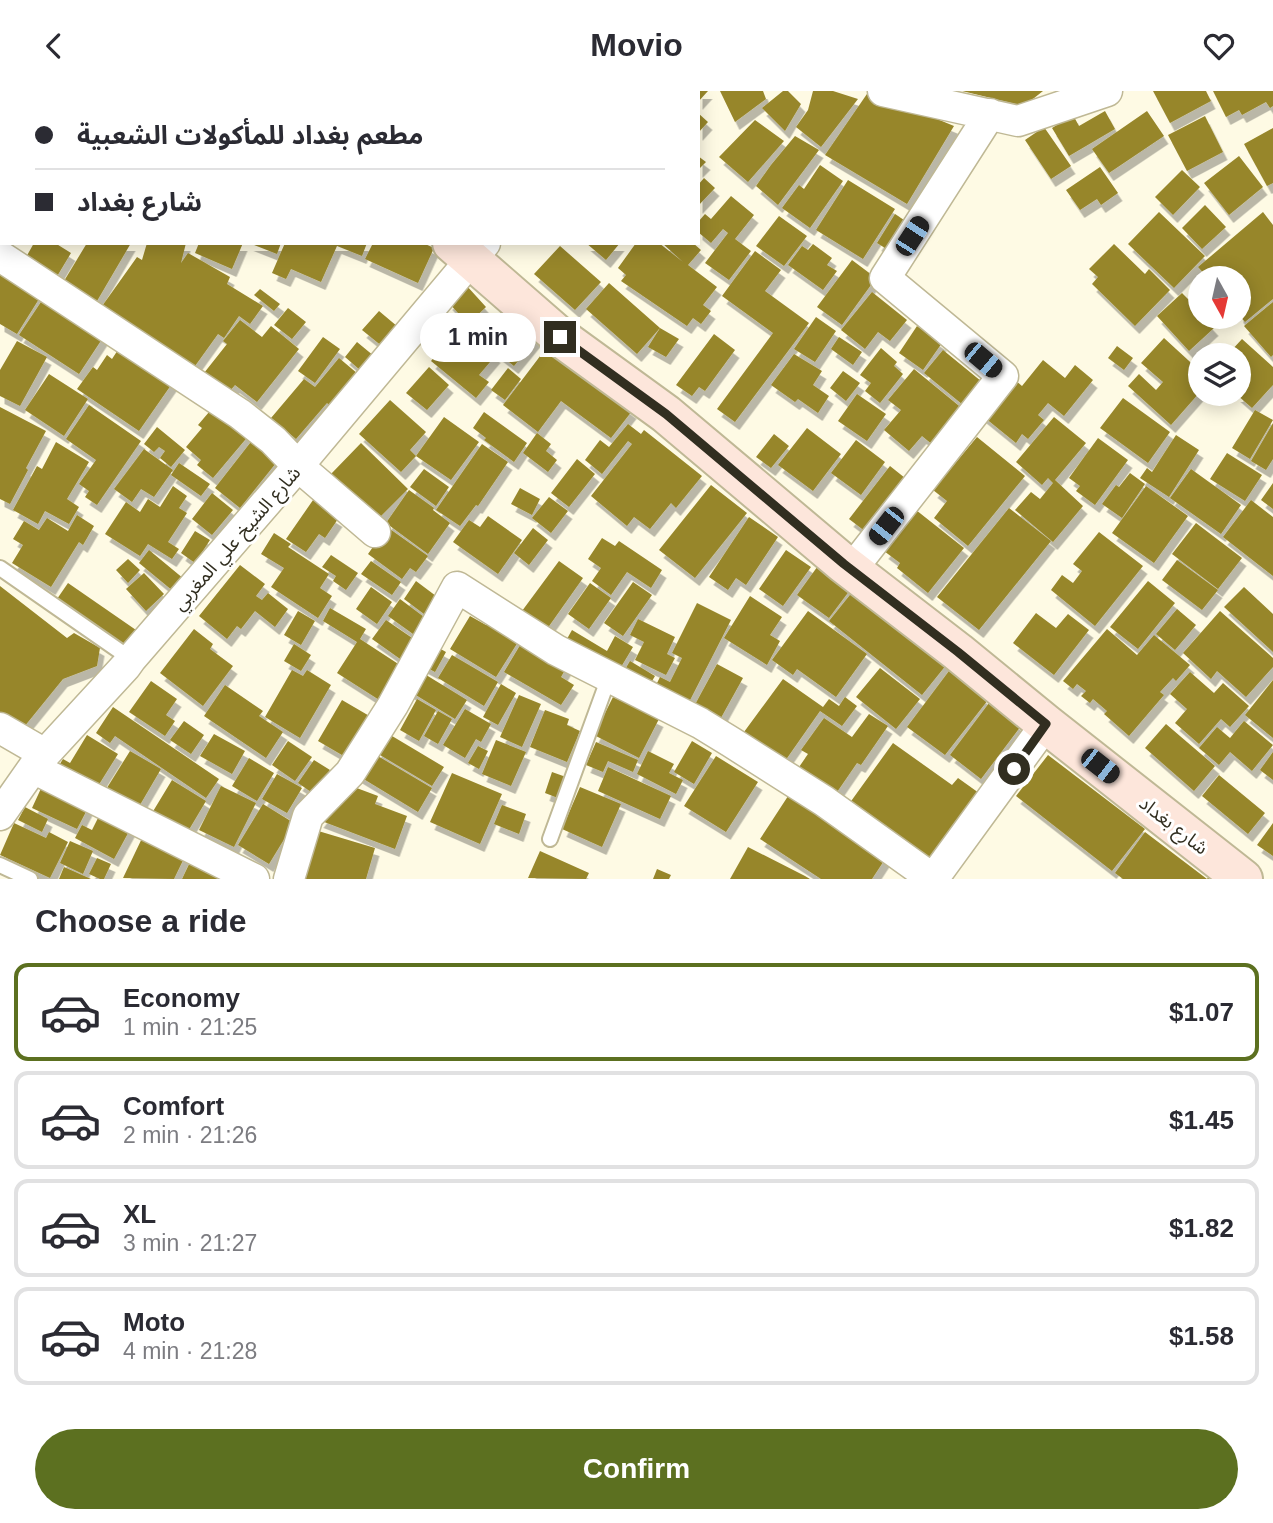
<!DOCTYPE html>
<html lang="en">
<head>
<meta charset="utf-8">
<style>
  body { margin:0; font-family:Helvetica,"Noto Sans Arabic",sans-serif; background:#f7f7f7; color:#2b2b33; height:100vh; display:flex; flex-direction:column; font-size:26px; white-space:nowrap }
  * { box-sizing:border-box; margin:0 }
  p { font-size:23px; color:#7c7c81 }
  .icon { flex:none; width:38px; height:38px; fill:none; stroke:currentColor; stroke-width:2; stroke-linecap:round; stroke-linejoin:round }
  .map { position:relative; height:788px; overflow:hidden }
  .drawer { display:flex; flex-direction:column; background:#fff; flex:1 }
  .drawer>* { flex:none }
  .hud { position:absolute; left:0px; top:0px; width:700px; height:154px; box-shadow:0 4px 18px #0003; display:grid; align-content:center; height:154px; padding:0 35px; background:#fff }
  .needle { width:46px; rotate:172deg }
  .tools { position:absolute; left:1188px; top:175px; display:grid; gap:14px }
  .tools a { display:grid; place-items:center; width:63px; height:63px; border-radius:50%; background:#fff; box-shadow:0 4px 18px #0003; font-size:35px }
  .end { position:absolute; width:32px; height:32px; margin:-16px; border:9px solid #312e20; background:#fff; box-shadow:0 0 0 4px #fff }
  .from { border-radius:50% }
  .bubble { position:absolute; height:49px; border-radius:24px; background:#fff; box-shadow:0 4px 18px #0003; font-size:23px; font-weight:800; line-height:49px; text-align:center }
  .car { position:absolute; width:21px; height:42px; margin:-21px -10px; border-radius:9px; box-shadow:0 0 5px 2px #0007; background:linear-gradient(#222 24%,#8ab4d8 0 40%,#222 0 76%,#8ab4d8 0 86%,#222 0) }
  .hud b { display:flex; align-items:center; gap:24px; height:66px; font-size:26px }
  .hud b+b { border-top:2px solid #e1e1e2 }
  .hud i { width:18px; height:18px; background:#2b2b33 }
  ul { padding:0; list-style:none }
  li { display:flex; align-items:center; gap:21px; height:98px; margin:0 14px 10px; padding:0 21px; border:4px solid #e1e1e2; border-radius:14px }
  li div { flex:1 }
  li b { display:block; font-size:26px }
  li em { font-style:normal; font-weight:800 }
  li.selected { border-color:#5c7020 }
  li>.icon { width:63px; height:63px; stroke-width:1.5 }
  h2 { padding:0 35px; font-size:32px; line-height:84px }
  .cta { display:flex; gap:14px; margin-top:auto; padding:14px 35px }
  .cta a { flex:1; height:80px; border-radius:42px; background:#5c7020; color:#fff; font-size:28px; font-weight:800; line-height:80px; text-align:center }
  header { display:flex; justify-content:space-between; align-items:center; height:91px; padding:0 35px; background:#fff; font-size:32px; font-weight:800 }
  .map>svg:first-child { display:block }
  .building { fill:#97862b; filter:url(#shadow) }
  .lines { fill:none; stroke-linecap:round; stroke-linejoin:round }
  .service-casing { stroke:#bfb895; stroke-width:18 }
  .minor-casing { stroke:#bfb895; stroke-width:33 }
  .secondary-casing { stroke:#bfb895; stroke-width:42 }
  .service { stroke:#fff; stroke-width:14 }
  .minor { stroke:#fff; stroke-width:30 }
  .secondary { stroke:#fde6db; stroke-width:38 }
  .route { stroke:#312e20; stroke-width:9 }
  .labels { text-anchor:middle; stroke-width:6; stroke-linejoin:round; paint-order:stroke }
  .street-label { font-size:19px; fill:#312e20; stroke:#fff }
</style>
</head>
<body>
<header><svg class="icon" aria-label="back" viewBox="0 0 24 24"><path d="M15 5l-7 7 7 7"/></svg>Movio<svg class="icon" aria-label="heart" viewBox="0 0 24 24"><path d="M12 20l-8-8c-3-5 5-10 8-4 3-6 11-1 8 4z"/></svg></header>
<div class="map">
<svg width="1273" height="788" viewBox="0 0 1273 788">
  <defs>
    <filter id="shadow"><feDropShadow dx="4.5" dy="8" stdDeviation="0" flood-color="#0004"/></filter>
  </defs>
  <rect width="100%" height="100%" fill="#fefae4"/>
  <path class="building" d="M698,0h10l-10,11z
    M720,0h43l3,8 -31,23z
    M783,0h5l13,13 -16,27 -23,-23z
    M813,0h20l25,8 -37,48 -25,-20 12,-17z
    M869,0l85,35 -47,78 -82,-49z
    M962,0h81l-19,15z
    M1153,0h53l5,10 -41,22z
    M1213,0h60v15l-3,2 -4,-6 -24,13 -3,-5 -13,7z
    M1105,20l10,18 -46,27 -17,-28 21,-13 6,11z
    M1147,20l17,25 -55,37 -17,-24z
    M698,22l10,9 -10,11z
    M1205,25l18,36 -36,19 -19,-36z
    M755,29l29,21 -36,41 -29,-25z
    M1044,36l27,39 -20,13 -26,-39z
    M1273,37v55l-6,3 -23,-42z
    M795,45l24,14 -41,55 -22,-19 15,-21z
    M698,65l8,6 -8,8z
    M1239,65l24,31 -34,28 -25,-32z
    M820,74l23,16 -33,47 -28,-20 17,-23 5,4z
    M1100,76l18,26 -17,12 -4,-6 -17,11 -14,-20z
    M1182,79l18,17 -27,28 -18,-18z
    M704,87l11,10 -17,18v-21z
    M848,89l47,29 -32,50 -47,-29z
    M731,105l23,19 -19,24 16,12 -22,29 -24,-17 23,-30 -5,-4 -12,14 -13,-11v-10l7,-8 6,5z
    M1205,114l21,22 -24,22 -20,-21z
    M1159,121l46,44 -31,32 -46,-44z
    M1263,121l10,13v74l-28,23 -6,-7v-37h-31l-10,-11z
    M895,123l15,10 -17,29 -16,-10z
    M779,125l28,20 -23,30 -28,-20z
    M34,152h21l16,10 -15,25 -31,-19z
    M87,152h44l-34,58 -33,-20z
    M147,152h39l-5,20 7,-10 42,24 -3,7 36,22 -13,18 -11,-8 -15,22 -6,-4 -28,39 -90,-64 37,-52 5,3z
    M199,152h44l-11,26 -37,-16z
    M249,152h32l-4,11z
    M285,152h82l-5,13 -25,-10 -16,36 -30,-13 -5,10 -14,-6z
    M373,152h50l11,5 -16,35 -53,-24z
    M586,152h34l-14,17z
    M636,152h23l24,19 -21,-19h31l8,7 -13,15 29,22 -14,18 8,6 -10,13 -8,-6 -6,8 -66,-45 5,-6 -8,-7z
    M813,153l19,14 -5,7 10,6 -14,19 -35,-25 14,-19 6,4z
    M1114,153l31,30 4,-5 21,21 -35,36 -43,-42 6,-7 -9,-8z
    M560,155l41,36 -26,28 -41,-36z
    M755,160l26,19 -16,21 44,32 -74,99 -18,-13 56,-76 -51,-37z
    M852,169l24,18 -34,47 -25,-18z
    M0,172l44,28 -27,43 -17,-10z
    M609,192l51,45 -23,26 -51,-45z
    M466,194l20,22 -18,17 -20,-22z
    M1200,197v29h4l10,11 -25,23 -32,-35 25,-23 6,6z
    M260,198l20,15 -6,7 -20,-16z
    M872,201l35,28 -17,21 -12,-9 -13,17 -24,-19z
    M47,202l59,40 -27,41 -60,-39z
    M1273,211v53l-2,2 -27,-31z
    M288,217l18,14 -14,17 -18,-14z
    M379,220l25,21 -16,19 -26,-21z
    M816,226l20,14 -21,31 -21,-13z
    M240,229l22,17 9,-11 28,23 -42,53 -22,-17 -6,7 -25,-19 23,-29 -4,-3z
    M513,230l23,18 -22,27 -23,-18z
    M463,232l25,20 -2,4 10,8 -17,20 10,7 -13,16 -45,-37z
    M917,235l25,17 -19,27 -24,-17z
    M660,237l19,11 -13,18 -18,-10z
    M714,243l21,16 -30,41 -6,-4 -7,9 -16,-11z
    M323,246l17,12 -25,34 -17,-12z
    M839,246l23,15 -9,13 -22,-16z
    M1164,247l36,33v21l-29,33 -43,-39 11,-12 17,16 7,-8 -22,-19z
    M125,248l53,36 -39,56 -62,-42 16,-22 4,3 10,-15 5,4z
    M1242,248l31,28v18l-21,23 -16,-14h3v-39h-19l6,-6 4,3z
    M17,250l30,16 -27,49 -20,-10v-26z
    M357,251l23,19 -13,15 -22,-19z
    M1117,255l16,12 -9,12 -16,-12z
    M547,256l85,64 -21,27 -50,-37 -23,31 -35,-27z
    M881,257l16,14 -3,4 9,8 -23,29 -15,-12 6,-8 -11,-8z
    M943,259l44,36 -19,23 -44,-36z
    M794,263l28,17 -9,14 16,11 -11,17 -20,-14 -3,3 -24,-17z
    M339,267l25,21 -28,32 -9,-8 -31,36 -25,-21 33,-39 11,8z
    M1043,269l22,18 10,-13 18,15 -29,36 -16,-13 -10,12 6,5 -16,19 -6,-5 -6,9 -37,-30 30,-38 13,11z
    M429,276l20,18 -22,25 -21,-17z
    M508,277l13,11 -16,21 -14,-10z
    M914,278l55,45 -30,36 -17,-14 -13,15 -25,-21 17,-20 -13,-10z
    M843,280l17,12 -14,18 -16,-13z
    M49,283l39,25 -24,37 -39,-26z
    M857,303l29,20 -19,27 -29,-20z
    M1123,307l47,34 -22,31 -48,-35z
    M390,309l36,32 -16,18 6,6 -15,16 -42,-38z
    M89,314l52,36 -44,64 -12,-8 4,-6 -10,-7 17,-24 -30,-21z
    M215,314l35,29 -37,44 -16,-13 4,-5 -15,-13 16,-19 -4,-3z
    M0,316l46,24 -20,37 2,2 -18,34 -10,-5z
    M1255,319l18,10 -23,39 -18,-11z
    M484,321l43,31 -13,19 -30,-22 2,-2 -13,-10z
    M444,326l35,25 -28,38 -35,-24z
    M1054,326l32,26 -31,37 28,26 -30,36 -38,-32 16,-18 9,7 13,-16 -5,-5 -6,7 -26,-23z
    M1273,332v36l-7,11 -15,-9z
    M628,333l13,10 3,-4 58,46 -26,32 -5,-5 -21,26 -16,-12 -7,9 -36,-30 41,-52 -4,-3 -26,33 -17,-14 15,-20 9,7z
    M157,336l28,23 -14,17 -11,-9 5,-7 -6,-4 -5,5 -10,-8z
    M807,337l34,26 -28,37 -35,-26z
    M537,342l14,11 -5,7 11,9 -9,12 -25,-19z
    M774,343l15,12 -18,22 -15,-11z
    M1176,344l23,15 -30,47 -29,-19 7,-10 5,4z
    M977,346l48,39 -57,70 -34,-28 13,-17 -14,-11z
    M254,347l26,20 -40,50 -25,-20z
    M1098,347l30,22 -33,45 -19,-14 4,-5 -11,-8z
    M856,349l29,22 -24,33 -30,-22z
    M56,351l33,20 -22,37 12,8 -10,17 -24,-13 -7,13 -25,-14 24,-44 5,3z
    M361,352l47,46 -35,35 -26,-35 -16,-15z
    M482,353l26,18 -30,44 -2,-1 -16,21 -24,-16z
    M144,358l29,21 -19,27 -13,-8 -9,13 -18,-13z
    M1227,362l35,22 -17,26 -35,-22z
    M577,368l18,15 -26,33 -18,-14z
    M179,372l31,21 -9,12 -30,-21z
    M890,375l20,16 -40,53 -21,-16z
    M424,378l25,18 -13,19 -26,-19z
    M1191,378l50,36 -20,29 -51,-36z
    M1130,382l15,11 -23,34 -20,-14 14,-19 3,2z
    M1273,392v26l-12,-9z
    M711,394l36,28 -52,65 -36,-28z
    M173,395l14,10 -8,12 8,5 -19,29 11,7 -7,10 -24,-15 -8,12 -35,-22 21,-32 14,10 8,-13 12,8z
    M1146,395l42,30 -34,47 -42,-30z
    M520,397l20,11 -8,16 -21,-11z
    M320,399l18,12 -8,12 8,5 -13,19 -6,-4 -13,18 -20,-13z
    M409,399l25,18 -1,2 17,13 -22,31 -42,-31z
    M212,402l21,17 -21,25 -20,-16z
    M549,406l19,14 -17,22 -19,-15z
    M1251,409l22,17v59l-50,-39z
    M1009,417l42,33 -72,89 -42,-33z
    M916,419l48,38 -36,45 -31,-25 3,-5 -16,-12z
    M77,424l17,11 -11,19 -4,-3 -28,45 -39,-24 11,-18 -10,-6 11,-18 15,9 8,-12 21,13z
    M488,425l34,24 -24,34 -45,-32 16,-22 11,7z
    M749,426l29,20 -32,48 -10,-7 -8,12 -19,-13z
    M1196,432l46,35 -24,31 -46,-35z
    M387,436l41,29 -12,16 -6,-4 -8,11 -34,-25z
    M533,437l15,12 -19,25 -15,-12z
    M195,440l15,9 -15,23 -14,-10z
    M1099,441l44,34 -48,60 -44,-36 11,-15 11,8 9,-12 -9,-7z
    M274,442l17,11 -3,3 41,27 -9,14 12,8 -14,22 -47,-31 13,-19 -23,-14z
    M602,447l13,8 4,-5 43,29 -11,18 -24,-16 -16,23 -19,-14 9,-13 -13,-9z
    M149,459l35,29 -11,12 -34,-28z
    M786,459l25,17 -28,39 -24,-17z
    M331,464l27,18 -12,17 -13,-9 3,-5 -14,-9z
    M128,468l12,11 -12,13 -12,-13z
    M1177,469l41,30 -16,20 -40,-30z
    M371,470l30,21 -9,13 -31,-21z
    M559,470l24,17 -36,51 -25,-18z
    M820,472l33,23 -24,32 -32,-23z
    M240,474l25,19 -9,12 6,4 6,-7 20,16 -13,18 -20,-16 -14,18 -4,-3 -10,13 -28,-23z
    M144,482l20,21 -18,17 -20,-22z
    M416,490l24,18 -12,18 -24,-18z
    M1148,490l27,22 -37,46 -28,-22z
    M633,491l19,13 -29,41 -19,-13z
    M68,492l68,47 -11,16 -68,-47z
    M590,492l21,15 -22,31 -21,-15z
    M858,494l93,74 -29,36 -93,-74z
    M0,495l67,52 7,-5 26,15 -3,18 -34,13 -39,48 -24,-13z
    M371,496l21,15 -15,22 -21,-15z
    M1244,496l29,27v38l-49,-45z
    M750,505l32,21 -12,18 10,6 -13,24 -43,-27z
    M400,508l32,24 -12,16 -32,-23z
    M697,512l34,17 -45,88 -33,-17 7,-14 10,5 12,-24 -10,-5z
    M330,517l36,21 -6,10 46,30 -22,34 -47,-30 20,-31 -34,-21z
    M1177,518l19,16 -21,25 -19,-16z
    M298,520l17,10 -14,24 -17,-10z
    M808,520l59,43 -31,43 -39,-28 -4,6 -21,-15z
    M1220,520l53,47v9l-27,30 -29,-26 -6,8 -28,-26z
    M1036,522l20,15 12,-14 21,16 -35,45 -41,-32z
    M492,524l31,19 -27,43 -46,-28 20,-33 16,9z
    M638,528l37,18 -8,17 8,4 -9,17 -31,-15 9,-18 -14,-7z
    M386,529l32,22 -15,19 -31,-22z
    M194,538l19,15 -3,5 23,17 -30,40 -43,-33z
    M1107,538l30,26 17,-20 36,30 -14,16 -3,-3 -13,14 4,3 -35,41 -25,-22 3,-3 -14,-12 -3,4 -9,-7 5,-5 -9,-7 -4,5 -10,-8z
    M572,539l35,21 8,-15 18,11 -18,30 -52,-31z
    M525,546l44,26 -8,14 13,8 -13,20 -57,-33z
    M430,552l16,9 -11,20 -17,-9z
    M294,553l17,11 -10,16 -17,-10z
    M452,564l46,27 -14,24 -46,-28z
    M630,570l25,15 -10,17 -25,-15z
    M717,573l26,14 -26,47 -26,-13z
    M880,577l40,31 -24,30 -40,-32z
    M292,579l11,6 4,-6 24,15 -31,53 -35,-21z
    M418,579l49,30 -12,19 -49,-30z
    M949,580l39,29 -43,55 -38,-28z
    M1190,581l24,21 9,-10 26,23 -19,21 -9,-8 -22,25 -24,-21 12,-14 -17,-15z
    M783,588l40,28 6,-8 10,7 6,-9 12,9 -15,20 -22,-15 -35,50 -41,-29z
    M1273,589v58l-28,-23z
    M151,590l26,18 -11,16 9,6 -10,15 -36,-24z
    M501,593l15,9 -18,32 -15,-8z
    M225,594l38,26 -4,5 24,16 -17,26 -62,-42z
    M519,604l22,9 -19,43 -22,-10z
    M613,606l46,22 -20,39 -45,-23z
    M417,608l19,11 -17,31 -19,-11z
    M342,609l36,21 -24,41 -36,-21z
    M989,612l32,23 -40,53 -31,-24z
    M113,616l106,72 -13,19 -91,-62 -5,7 -14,-10z
    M465,618l26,15 -10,18 -5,-3 -11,19 -22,-13z
    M545,619l24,9 -2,6 13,6 -13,31 -37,-15z
    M438,620l14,8 -14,25 -14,-8z
    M869,623l19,12 -27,39 -4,-2 -22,32 -38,-25 11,-16 -7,-4 23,-32 28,19z
    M184,630l20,14 -13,19 -21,-14z
    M1244,630l29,24 -21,26 -22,-19 -11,13 -20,-17 18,-21 13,11z
    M1166,633l49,42 -21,25 -49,-43z
    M387,642l57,34 -12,19 -57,-34z
    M214,643l31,17 -13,23 -32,-18z
    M87,644l31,19 -25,40 -35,-27 5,-8 7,4z
    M496,649l30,12 -15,34 -29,-12z
    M288,650l24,16 -17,24 -23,-16z
    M692,650l20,12 -18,31 -20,-12z
    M596,651l42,18 -5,12 -25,-11 -5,11 -17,-7z
    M893,652l59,42 6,-7 21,15 -49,68 -81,-57z
    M478,655l10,5 -9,18 -11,-6z
    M130,660l31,18 -24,41 -32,-19z
    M648,660l26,13 -5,9 14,7 -7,14 -39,-20z
    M371,661l61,36 -14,24 -61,-37z
    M1273,661v28l-13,-10z
    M1048,664l97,74 -33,42 -96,-75z
    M716,665l42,26 -32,50 -42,-26z
    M249,667l25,15 -17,28 -25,-15z
    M314,669l16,10 -16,24 -16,-11z
    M608,676l63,29 -11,23 -62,-28z
    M552,681l14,5 -8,21 -13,-5z
    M452,682l50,21 -22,50 -50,-22z
    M277,683l25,14 -15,25 -25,-14z
    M1219,684l46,38 -17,21 -46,-38z
    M172,689l34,21 -19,32 -35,-20z
    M44,691l46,22 -13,25 -45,-21z
    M346,693l32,12 -3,8 32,12 -12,33 -76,-29z
    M221,695l35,17 -22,44 -35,-17z
    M580,696l41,17 -19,43 -40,-18z
    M792,699l97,63 -17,26h-51l-61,-40z
    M263,713l31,19 -25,41 -31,-19z
    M502,714l24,9 -7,20 -25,-10z
    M25,716l23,12 -6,13 -24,-12z
    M103,717l30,16 -19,35 -39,-21 7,-13 10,5z
    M14,732l32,15 3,-6 19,10 -18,36 -50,-23z
    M1273,732v33l-16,-11z
    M315,739l60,18 -9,31h-65z
    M145,741l42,20 -13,27 -51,-1z
    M1145,741l62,47 7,-9 13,9h-104l-8,-6z
    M70,750l23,10 -10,23 -23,-11z
    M748,756l57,29 5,3h-80z
    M540,760l49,22 -3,6 -58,-1z
    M97,767l14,6 -7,15h-4l-11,-5z
    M192,767l29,13 -3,8h-36z
    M64,776l27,12h-32z
    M657,778l14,6 -2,4h-16z"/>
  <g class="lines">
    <defs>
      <path id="service" d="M0,477l131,91
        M550,748l59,-162
        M0,774l30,14"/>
      <path id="minor" d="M65,0l4,2
        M883,0l135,30 89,-30
        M607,2l1,-2
        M0,165l240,158 33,26 25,26 77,66
        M852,478l151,-193 -118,-98 105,-164
        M0,637l45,26
        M33,677l221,111
        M0,724l33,-47 12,-14 81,-88 5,-7 167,-193 187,-223
        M289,788l19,-63 42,-43 43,-68 64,-118 99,63 144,73 31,19 93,59 109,78
        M933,788l113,-155"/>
      <path id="secondary" d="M284,0l2,2
        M452,152l108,94 106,77 178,150 114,88 88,72 197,155"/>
    </defs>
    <use href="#service" class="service-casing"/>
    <use href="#minor" class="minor-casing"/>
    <use href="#secondary" class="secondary-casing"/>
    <use href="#service" class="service"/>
    <use href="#minor" class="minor"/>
    <use href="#secondary" class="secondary"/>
  </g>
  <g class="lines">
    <path class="route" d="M560,246l106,77 178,150 114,88 88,72 -32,45"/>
  </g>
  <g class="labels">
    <g class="street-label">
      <text transform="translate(236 447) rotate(-49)" y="7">شارع الشيخ علي المغربي</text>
      <text transform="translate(1174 734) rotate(38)" y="7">شارع بغداد</text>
    </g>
  </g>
</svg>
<div class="tools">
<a><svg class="needle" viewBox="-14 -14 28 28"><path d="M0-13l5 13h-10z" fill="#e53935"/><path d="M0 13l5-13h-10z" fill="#7c7c81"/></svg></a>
<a><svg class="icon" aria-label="layers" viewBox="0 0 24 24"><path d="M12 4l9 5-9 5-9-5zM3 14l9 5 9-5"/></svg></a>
</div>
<i class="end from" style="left:1014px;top:678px"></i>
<i class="end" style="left:560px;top:246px"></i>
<div class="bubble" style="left:420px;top:222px;width:116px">1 min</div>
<i class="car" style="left:912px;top:145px;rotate:33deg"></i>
<i class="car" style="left:983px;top:269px;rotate:130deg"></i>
<i class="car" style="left:886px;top:435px;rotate:218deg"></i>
<i class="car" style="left:1100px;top:675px;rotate:128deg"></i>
<div class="hud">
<b><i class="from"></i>مطعم بغداد للمأكولات الشعبية</b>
<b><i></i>شارع بغداد</b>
</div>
</div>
<section class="drawer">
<h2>Choose a ride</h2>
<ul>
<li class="selected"><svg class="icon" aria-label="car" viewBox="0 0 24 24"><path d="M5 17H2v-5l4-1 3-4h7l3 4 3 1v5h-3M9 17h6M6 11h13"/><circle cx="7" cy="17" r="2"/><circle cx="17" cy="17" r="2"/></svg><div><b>Economy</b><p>1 min · 21:25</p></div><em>$1.07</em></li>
<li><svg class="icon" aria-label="car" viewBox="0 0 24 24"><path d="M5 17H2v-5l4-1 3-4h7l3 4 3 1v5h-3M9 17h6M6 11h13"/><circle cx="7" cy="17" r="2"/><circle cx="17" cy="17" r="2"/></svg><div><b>Comfort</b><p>2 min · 21:26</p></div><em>$1.45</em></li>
<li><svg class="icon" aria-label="car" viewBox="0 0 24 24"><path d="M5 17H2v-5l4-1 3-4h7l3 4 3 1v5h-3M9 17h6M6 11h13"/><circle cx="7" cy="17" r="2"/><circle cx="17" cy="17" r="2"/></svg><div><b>XL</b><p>3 min · 21:27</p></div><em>$1.82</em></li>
<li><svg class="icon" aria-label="car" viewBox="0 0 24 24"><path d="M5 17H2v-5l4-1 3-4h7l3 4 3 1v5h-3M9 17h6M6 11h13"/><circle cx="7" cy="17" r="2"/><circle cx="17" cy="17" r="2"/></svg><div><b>Moto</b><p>4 min · 21:28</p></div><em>$1.58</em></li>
</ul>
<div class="cta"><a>Confirm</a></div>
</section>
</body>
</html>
